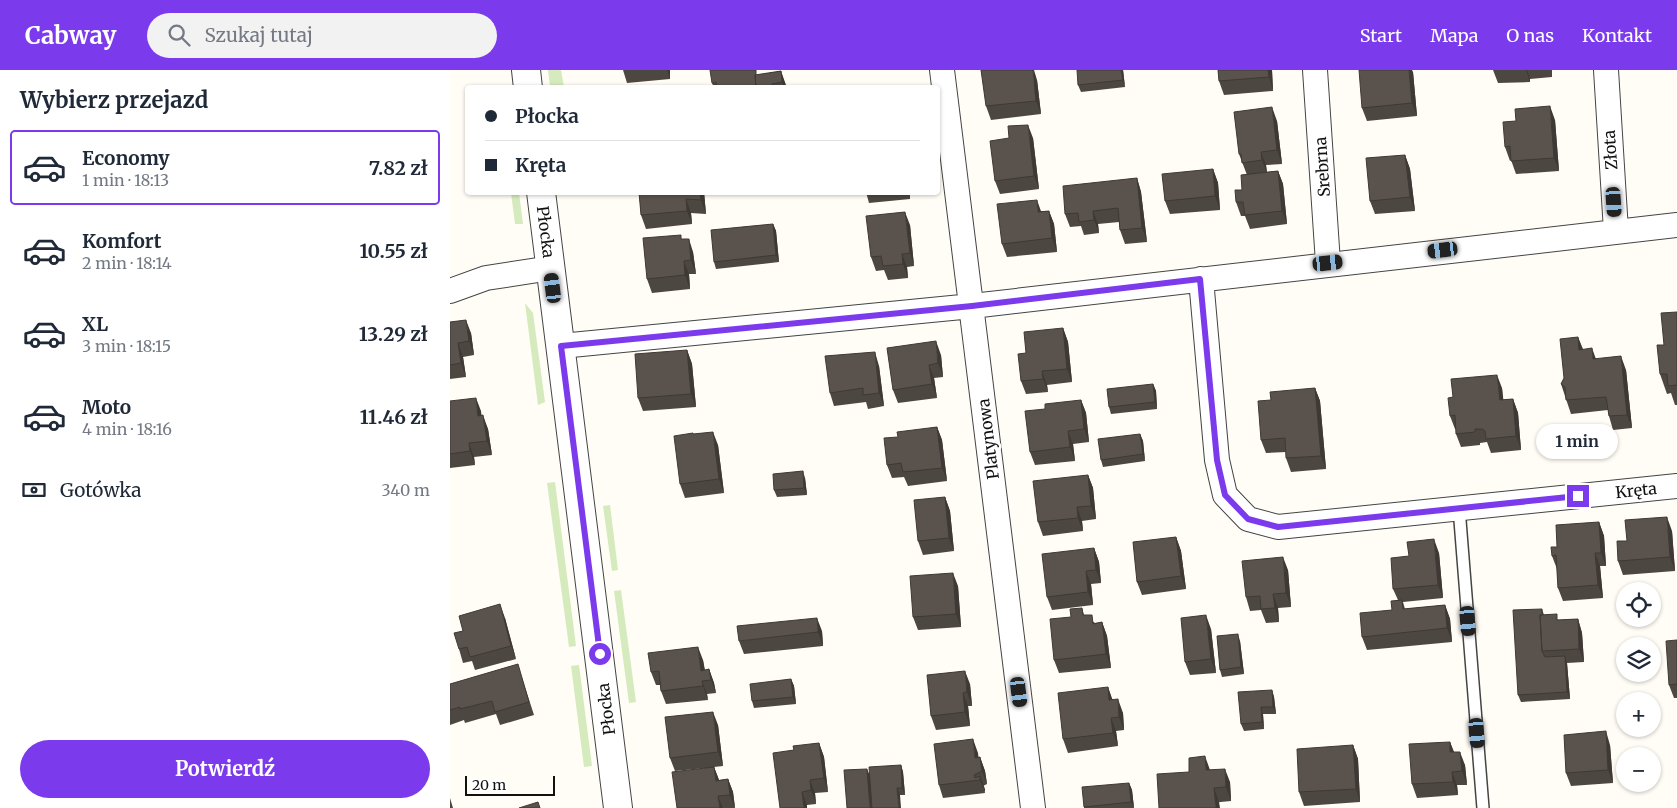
<!DOCTYPE html>
<html lang="pl">
<head>
<meta charset="utf-8">
<style>
  body { margin:0; font-family:Merriweather,serif; background:#f2f2f3; color:#1f2937; height:100vh; display:flex; flex-direction:column; font-size:19px; white-space:nowrap }
  * { box-sizing:border-box; margin:0 }
  p { font-size:16px; color:#747a83 }
  .icon { flex:none; width:28px; height:28px; fill:none; stroke:currentColor; stroke-width:2; stroke-linecap:round; stroke-linejoin:round }
  .map { position:relative; flex:1; overflow:hidden }
  .panel { display:flex; flex-direction:column; background:#fff; width:450px }
  .panel>* { flex:none }
  .hud { position:absolute; left:15px; top:15px; width:475px; height:110px; border-radius:5px; box-shadow:0 1px 4px #0004; display:grid; align-content:center; height:110px; padding:0 20px; background:#fff }
  .tools { position:absolute; left:1166px; top:512px; display:grid; gap:10px }
  .tools a { display:grid; place-items:center; width:45px; height:45px; border-radius:50%; background:#fff; box-shadow:0 1px 4px #0004; font-size:25px }
  .scale { position:absolute; left:15px; bottom:12px; width:90px; box-sizing:border-box; padding-left:5px; border:2px solid #111; border-top:0; font-size:14px; line-height:18px; white-space:nowrap; color:#111; -webkit-text-stroke:4px #fff; paint-order:stroke }
  .end { position:absolute; width:22px; height:22px; margin:-11px; border:6px solid #7c3aed; background:#fff; box-shadow:0 0 0 2px #fff }
  .from { border-radius:50% }
  .bubble { position:absolute; height:35px; border-radius:18px; background:#fff; box-shadow:0 1px 4px #0004; font-size:16px; font-weight:700; line-height:35px; text-align:center }
  .car { position:absolute; width:15px; height:30px; margin:-15px -8px; border-radius:6px; box-shadow:0 0 4px 1px #0007; background:linear-gradient(#222 24%,#8ab4d8 0 40%,#222 0 76%,#8ab4d8 0 86%,#222 0) }
  .hud b { display:flex; align-items:center; gap:18px; height:48px; font-size:19px }
  .hud b+b { border-top:1px solid #e0e1e3 }
  .hud i { width:12px; height:12px; background:#1f2937 }
  ul { padding:0; list-style:none }
  li { display:flex; align-items:center; gap:15px; height:75px; margin:0 10px 8px; padding:0 10px; border:2px solid transparent; border-radius:5px }
  li div { flex:1 }
  li b { display:block; font-size:19px }
  li em { font-style:normal; font-weight:700 }
  li.on { border-color:#7c3aed }
  li>.icon { width:45px; height:45px; stroke-width:1.5 }
  h2 { padding:0 20px; font-size:22px; line-height:60px }
  .pay { display:flex; align-items:center; gap:12px; height:55px; padding:0 20px; font-size:19px }
  .pay p { margin-inline-start:auto }
  .primary-button { display:flex; gap:10px; margin-top:auto; padding:10px 20px }
  .primary-button a { flex:1; height:58px; border-radius:30px; background:#7c3aed; color:#fff; font-size:20px; font-weight:700; line-height:58px; text-align:center }
  header { display:flex; align-items:center; gap:30px; box-sizing:border-box; height:70px; padding:0 25px; background:#7c3aed; color:#fff }
  header strong { font-size:24px }
  nav { display:flex; gap:28px; margin-inline-start:auto; font-size:18px }
  .search { width:350px; height:45px; background:#f2f2f3; display:flex; align-items:center; gap:12px; box-sizing:border-box; padding:0 18px; border-radius:28px; color:#747a83; font-size:19px }
  main { display:flex; flex:1; min-height:0 }
  .map>svg:first-child { display:block }
  .green { fill:#d5ebbd }
  .lines { fill:none; stroke-linecap:round; stroke-linejoin:round }
  .service-casing { stroke:#444; stroke-width:14 }
  .minor-casing { stroke:#444; stroke-width:26 }
  .tertiary-casing { stroke:#444; stroke-width:30 }
  .service { stroke:#fff; stroke-width:11 }
  .minor { stroke:#fff; stroke-width:24 }
  .tertiary { stroke:#fff; stroke-width:28 }
  .wall { fill:#4d4742 }
  .shaded-wall { fill:#3f3936 }
  .building { fill:#5a524d; stroke:#3f3936 }
  .route { stroke:#7c3aed; stroke-width:6 }
  .labels { text-anchor:middle; stroke-width:5; stroke-linejoin:round; paint-order:stroke }
  .street-label { font-size:16px; fill:#111; stroke:#fff }
</style>
</head>
<body>
<header>
<strong>Cabway</strong>
<div class="search"><svg class="icon" aria-label="search" viewBox="0 0 24 24"><circle cx="10" cy="10" r="6"/><path d="M15 15l6 6"/></svg>Szukaj tutaj</div>
<nav><a>Start</a><a>Mapa</a><a>O nas</a><a>Kontakt</a></nav>
</header>
<main>
<section class="panel">
<h2>Wybierz przejazd</h2>
<ul>
<li class="on"><svg class="icon" aria-label="car" viewBox="0 0 24 24"><path d="M5 17H2v-5l4-1 3-4h7l3 4 3 1v5h-3M9 17h6M6 11h13"/><circle cx="7" cy="17" r="2"/><circle cx="17" cy="17" r="2"/></svg><div><b>Economy</b><p>1 min · 18:13</p></div><em>7.82 zł</em></li>
<li><svg class="icon" aria-label="car" viewBox="0 0 24 24"><path d="M5 17H2v-5l4-1 3-4h7l3 4 3 1v5h-3M9 17h6M6 11h13"/><circle cx="7" cy="17" r="2"/><circle cx="17" cy="17" r="2"/></svg><div><b>Komfort</b><p>2 min · 18:14</p></div><em>10.55 zł</em></li>
<li><svg class="icon" aria-label="car" viewBox="0 0 24 24"><path d="M5 17H2v-5l4-1 3-4h7l3 4 3 1v5h-3M9 17h6M6 11h13"/><circle cx="7" cy="17" r="2"/><circle cx="17" cy="17" r="2"/></svg><div><b>XL</b><p>3 min · 18:15</p></div><em>13.29 zł</em></li>
<li><svg class="icon" aria-label="car" viewBox="0 0 24 24"><path d="M5 17H2v-5l4-1 3-4h7l3 4 3 1v5h-3M9 17h6M6 11h13"/><circle cx="7" cy="17" r="2"/><circle cx="17" cy="17" r="2"/></svg><div><b>Moto</b><p>4 min · 18:16</p></div><em>11.46 zł</em></li>
</ul>
<div class="pay"><svg class="icon" aria-label="cash" viewBox="0 0 24 24"><path d="M3 7h18v10H3z"/><circle cx="12" cy="12" r="2"/></svg>Gotówka<p>340 m</p></div>
<div class="primary-button"><a>Potwierdź</a></div>
</section>
<div class="map">
<svg width="1227" height="738" viewBox="0 0 1227 738">
  <rect width="100%" height="100%" fill="#fffdf5"/>
  <path class="green" d="M98,0h13l3,17h-14z
    M61,123h8l4,31h-8z
    M75,233l8,10 12,89 -7,3z
    M105,412l21,164 -7,1 -22,-164z
    M160,435l8,65 -6,1 -9,-65z
    M171,520l15,112 -7,1 -15,-112z
    M129,595l13,101 -8,1 -13,-101z"/>
  <g class="lines">
    <defs>
      <path id="service" d="M1009,438l24,300"/>
      <path id="minor" d="M492,0l91,738
        M865,0l13,193
        M1156,0l10,161
        M751,209l16,181 8,35 23,24 30,8 399,-41
        M0,221l36,-13 65,-10
        M111,276l411,-40 705,-81"/>
      <path id="tertiary" d="M76,0l2,18
        M91,122l77,616"/>
    </defs>
    <use href="#service" class="service-casing"/>
    <use href="#minor" class="minor-casing"/>
    <use href="#tertiary" class="tertiary-casing"/>
    <use href="#service" class="service"/>
    <use href="#minor" class="minor"/>
    <use href="#tertiary" class="tertiary"/>
  </g>
  <path class="wall" d="M173,0h47v9l-43,4z
    M673,0l2,17 -44,5 -3,-7z
    M768,0h54l1,21 -49,4 -5,-14z
    M1043,0h59v7l-22,2v3l-32,1z
    M331,1l5,17h-72l-2,-5z
    M963,2l4,44 -50,5 -5,-13z
    M587,10l4,34 -50,6 -5,-14z
    M1105,50l4,51 -43,3 -5,-14 -1,1 -5,-14z
    M827,51l5,43 -16,1 1,7 11,-1 5,13 4,40 -37,5 -5,-13h-4l-5,-14 6,-12 5,-15 -8,-21z
    M583,68l6,51 -39,5 -5,-13z
    M955,85l5,14 5,42 -40,3 -5,-13z
    M763,99l5,14 2,27 -50,4 -5,-13z
    M687,108l4,14 6,50 -22,2 -5,-14 -1,-8 -21,2 1,9 -15,2 -3,-9 -11,1 -5,-13z
    M189,122h65l2,22 -15,-1 1,11 -46,5 -5,-14z
    M416,122h44v7l-41,4z
    M591,141h8l5,13 3,28 -50,5 -5,-13z
    M323,154l3,7 3,31 -63,7 -2,-7z
    M460,155l4,41 -7,1 1,11 -20,2 -4,-10 -8,1 -5,-14z
    M233,169l10,13 3,22h-7l1,15 -38,4 -5,-14z
    M1227,242v93h-2l-4,-12 -4,1 -7,-20 4,-29z
    M0,252l21,11 3,22 -11,2 3,20 -16,2z
    M613,258l5,14 4,40 -25,3 1,7 -22,2 -5,-13 5,-28z
    M1128,267l5,12 13,10 30,11 6,58 -19,2 -4,-14 -1,-6 -37,4 -10,-30 3,-6z
    M237,280l5,14 4,43 -53,4 -5,-13z
    M491,285l2,22 -9,1 3,20 -39,5 -5,-13z
    M429,296l5,40 -16,3 -2,-7 -32,4 -4,-13z
    M703,314l3,7 1,18 -46,5 -2,-7z
    M865,318l5,13 6,68 -35,3 -5,-14v-6l-20,1 -5,-13 10,-40z
    M1052,318l1,12 10,-1 5,14 3,37 -30,3 -4,-11 -7,1v2l-19,2 -5,-13v-5h-1l-5,-13z
    M631,330l5,13 3,29 -16,2 2,17 -40,4 -5,-13z
    M0,331l31,10v4l7,14 4,26 -18,2 1,8 -25,3z
    M487,357l5,13 5,41 -39,5 -4,-9 -12,1 -5,-13 11,-28z
    M244,364l24,11 6,48 -39,5 -5,-14z
    M690,364l3,7 2,20 -42,6 -2,-7z
    M638,405l5,13 3,31 -14,2 1,10 -40,5 -5,-14z
    M355,408l2,17 -30,2 -3,-7z
    M495,427l5,14 4,40 -31,4 -5,-14z
    M1149,452l5,14 2,30h-6l3,32 -40,3 -5,-13 -1,-19 -5,-13 5,-9z
    M1222,461l3,40 -52,4 -5,-14 9,-20z
    M726,467l5,14 5,38 -44,6 -5,-13z
    M644,478l5,14 2,21 -10,1 2,21 -41,5 -5,-13z
    M989,483l4,45 -40,4 2,7 40,-4 5,14 2,23 -85,8 -5,-13 30,-27 6,-10 -5,-11z
    M838,500l3,37 -13,1 1,14 -13,1 -5,-13 -11,1 -4,-14z
    M508,516l3,41 -43,3 -5,-13z
    M632,538l2,7 11,8 7,-1 5,14 4,32 -52,5 -5,-13 17,-43z
    M1092,539l2,6 15,5 19,-1 4,14 2,29 -17,1 3,36 -49,3 -3,-7z
    M55,548l11,41 -41,11 -3,-9 -9,2 -4,-14z
    M761,559l5,44 -26,2 -5,-13z
    M372,561l1,15 -79,8 -5,-13z
    M1227,570v58h-3l-5,-13z
    M790,571l4,33 -22,3 -2,-7z
    M253,590l2,10 4,-1 5,14 2,10 -9,1 1,6 -42,4 -5,-13 -1,-6h-4l-5,-13z
    M72,608l12,37 -34,10 -4,-11 -31,9 -1,-3 -14,5v-41z
    M341,609l3,7 2,18 -42,4 -2,-7z
    M520,614l2,22h-4l2,20 -34,4 -5,-14z
    M658,617l4,13 11,13 1,17 -8,1 2,15 -50,7 -5,-14z
    M822,620l2,7 2,17h-13l1,15 -20,2 -3,-7z
    M268,655l5,41 -9,1 5,13 9,-1 5,13 2,16h-58l28,-40 -30,3 -5,-13z
    M1000,672l4,10 11,13 2,20h-10l1,10 -41,3 -5,-14z
    M369,673l5,14 4,35 -13,1 1,11 -36,4 14,-58z
    M903,675l5,14 2,43 -56,4 -5,-14z
    M1160,675l3,38 -42,3 -5,-13z
    M528,683v4h2l5,14 2,13 -4,2 2,7 -42,5 -4,-13z
    M451,695l2,7 2,23h-5l-53,13 20,-39 3,7z
    M760,700l20,12 1,19 -72,7z
    M679,713l3,7 2,18h-50v-1z
    M0,728l3,10h-3z"/>
  <path class="shaded-wall" d="M217,0h3v9z
    M583,0h1l3,10 4,34 -5,-13z
    M671,0h2l2,17 -2,-7z
    M818,0h4l1,21 -4,-14z
    M959,0h3l1,2 4,44 -5,-13z
    M1076,0h1l3,9v3z
    M331,1l5,14v3h-2l-2,-6z
    M1100,36l5,14 4,51 -5,-13z
    M822,37l5,14 5,43 -5,-14z
    M578,55l5,13 6,51 -5,-13z
    M811,82l5,13 1,9 -5,-14z
    M955,85l5,14 5,42 -5,-14z
    M763,99l5,14 2,27 -5,-14z
    M828,101l5,13 4,40 -5,-13z
    M687,108l4,14 6,50 -5,-14z
    M250,122h4l2,22 -5,-14z
    M236,129l5,14 1,11 -5,-13z
    M587,130l5,14 -4,-2z
    M599,141l5,13 3,28 -5,-14z
    M643,141l5,13 1,9 -5,-13z
    M455,142l5,13 4,41 -4,-13z
    M323,154l3,7 3,31 -3,-7z
    M239,169l4,13 3,22 -5,-14z
    M452,184l5,13 1,11 -5,-14z
    M234,191l5,13 1,15 -5,-14z
    M16,250l5,13 3,22 -5,-14z
    M613,258l5,14 4,40 -5,-13z
    M1128,267l5,14 -4,-1z
    M486,271l5,14 2,22 -5,-14z
    M8,273l5,14 3,20 -5,-14z
    M1142,278l5,14 -4,-3z
    M237,280l5,14 4,43 -5,-13z
    M425,282l4,14 5,40 -5,-13z
    M1171,286l5,14 6,58 -5,-13z
    M479,295l5,13 3,20 -5,-14z
    M592,301l5,14 1,7 -5,-13z
    M1047,305l5,13 3,26 -5,-14z
    M703,314l3,7 1,18 -2,-7z
    M865,318l5,13 6,68 -5,-13z
    M26,328l5,13 2,18 -5,-13z
    M1063,329l5,14 3,37 -5,-14z
    M631,330l5,13 3,29 -5,-13z
    M33,345l5,14 4,26 -5,-14z
    M487,357l5,13 5,41 -5,-13z
    M618,361l5,13 2,17 -5,-14z
    M263,362l5,13 6,48 -5,-14z
    M690,364l3,7 2,20 -2,-7z
    M19,373l5,14 1,8 -5,-14z
    M353,401l2,7 2,17 -3,-7z
    M638,405l5,13 3,31 -5,-13z
    M495,427l5,14 4,40 -5,-13z
    M627,437l5,14 1,10 -5,-13z
    M1217,447l5,14 3,40 -5,-14z
    M1149,452l5,14 2,30 -5,-13z
    M726,467l5,14 5,38 -5,-13z
    M984,469l5,14 4,45 -5,-13z
    M644,478l5,14 2,21 -5,-13z
    M1145,483l5,13 3,32 -5,-13z
    M833,487l5,13 3,37 -5,-14z
    M636,501l5,13 2,21 -5,-13z
    M503,503l5,13 3,41 -5,-13z
    M823,524l5,14 1,14 -4,-14z
    M50,534l5,14 11,41 -5,-13z
    M995,535l5,14 2,23 -5,-14z
    M756,545l5,14 5,44 -5,-14z
    M367,548l5,13 1,15 -5,-14z
    M1128,549l4,14 2,29 -5,-13z
    M652,552l5,14 4,32 -5,-14z
    M788,564l2,7 4,33 -3,-7z
    M248,577l5,13 3,20 -5,-9z
    M1115,586l2,7 3,36 -3,-7z
    M259,599l5,14 2,10 -5,-13z
    M515,601l5,13 2,22 -5,-14z
    M341,609l3,7 2,18 -3,-7z
    M252,611l5,13 1,6 -5,-14z
    M658,617l5,14 -4,-1z
    M822,620l2,7 2,17 -3,-7z
    M513,623l5,13 2,20 -5,-14z
    M668,629l5,14 1,17 -5,-13z
    M811,637l2,7 1,15 -2,-7z
    M263,642l5,13 5,41 -5,-14z
    M661,648l5,13 2,15 -5,-13z
    M1156,661l4,14 3,38 -5,-13z
    M523,669l5,14 2,18 -5,-13z
    M1000,672l5,13 -5,-3z
    M369,673l5,14 4,35 -4,-14z
    M903,675l5,14 2,43 -4,-13z
    M1010,682l5,13 2,20 -5,-14z
    M755,686l5,14h-4z
    M530,687l5,14 2,13 -5,-13z
    M451,695l2,7 2,23 -3,-7z
    M264,697l5,13 -3,1z
    M417,699l5,14 2,25h-4z
    M775,699l5,13 1,19 -5,-14z
    M1002,702l5,13 1,10 -5,-13z
    M530,706l5,13v4l-5,-13z
    M278,709l5,13 2,16 -5,-13z
    M360,710l5,13 1,11 -5,-14z
    M679,713l3,7 2,18 -3,-6z
    M447,718l3,7 1,13h-2z
    M764,718l5,14 1,6h-4z
    M352,722l5,13v3h-3z
    M268,726l5,12h-3z"/>
  <path class="building" d="M260,0h46v5h-1l1,13h-39l-1,-6 -4,1z
    M531,0h52l3,31 -50,5z
    M627,0h44l2,10 -45,5z
    M768,0h50l1,7 -50,4z
    M909,0h50l3,33 -50,5z
    M331,1l1,11 -10,2 1,4h-17l-1,-13z
    M1100,36l4,52 -43,3 -1,-15 -5,1 -2,-25 13,-1 -1,-12z
    M822,37l5,43 -16,2 1,8 -20,3 -1,-9h-2l-5,-42z
    M578,55l6,51 -39,5 -5,-40 19,-3 -1,-12z
    M955,85l5,42 -40,4 -4,-43z
    M763,99l2,27 -50,5 -3,-27z
    M828,101l4,40 -37,4 -2,-13h-7l-1,-12h7l-1,-15z
    M687,108l5,50 -22,2 -2,-22 -25,3 1,9 -15,2 -1,-9 -13,1 -2,-28z
    M189,122h61l1,8 -15,-1 1,12 -46,4z
    M587,130l1,12 11,-1 3,27 -50,6 -5,-40z
    M455,142l5,41 -8,1 1,10 -20,2 -2,-10 -10,1 -5,-41z
    M323,154l3,31 -62,7 -3,-32z
    M231,165v4h8l2,21 -7,1 1,14 -38,4 -4,-41z
    M1227,242v73l-9,1 -1,-12h-7l-3,-29h7l-3,-32z
    M16,250l3,21 -11,2 3,20 -11,2v-43z
    M613,258l4,41 -25,2 1,8 -22,2 -3,-27 8,-1 -2,-21z
    M1128,267l1,13 13,-2 1,11 28,-3 6,59 -18,1 -3,-19 -40,3 -1,-13 -4,-3 3,-6 -4,-39z
    M486,271l2,22 -9,2 3,19 -39,6 -6,-42z
    M237,280l4,44 -53,4 -3,-44z
    M425,282l4,41 -16,2v-7l-33,5 -5,-37z
    M1047,305l3,25 13,-1 3,37 -30,3 -1,-8 -3,-2h-7v3l-19,2 -1,-19 -5,1 -2,-18 5,-1 -2,-18z
    M703,314l2,18 -46,5 -2,-18z
    M865,318l6,68 -35,2 -1,-20 -24,2 -3,-39 13,-1 -1,-8z
    M26,328l2,18 5,-1 4,26 -18,2 1,8 -20,3v-53z
    M631,330l3,29 -16,2 2,16 -40,5 -5,-41 20,-2v-5z
    M487,357l5,41 -39,4 -2,-9 -14,2 -3,-27 14,-1 -1,-5z
    M263,362l6,47 -39,5 -6,-48 19,-3v1z
    M690,364l3,20 -42,6 -3,-21z
    M353,401l1,17 -30,2 -1,-16z
    M638,405l3,31 -14,1 1,11 -40,4 -5,-41z
    M495,427l4,41 -31,3 -4,-41z
    M1217,447l3,40 -52,4 -1,-20h10l-2,-21z
    M1149,452l2,31h-6l3,32 -40,3 -2,-33 -4,1 -1,-9h6l-1,-22z
    M726,467l5,39 -44,6 -4,-40z
    M984,469l4,46 -45,4 -2,-31 18,-2 -2,-14z
    M644,478l2,22 -10,1 2,21 -41,5 -5,-43z
    M833,487l3,36 -13,1 2,14 -14,1 -1,-13 -14,1 -4,-36z
    M503,503l3,41 -43,3 -3,-41z
    M952,530l1,9 42,-4 2,23 -85,9 -2,-24 32,-3 -1,-9z
    M50,534l11,42 -41,11 -3,-10 -8,2 -5,-16 9,-2 -4,-15z
    M632,538l1,7h9l1,9 9,-2 4,32 -52,6 -4,-41 21,-2 -1,-8z
    M1092,539v6h-2l2,36 3,6 20,-1 2,36 -49,3 -5,-85z
    M1107,544v6l21,-1 1,30 -37,2 -2,-36z
    M756,545l5,44 -26,3 -4,-44z
    M367,548l1,14 -79,9 -2,-15z
    M788,564l3,33 -21,3 -3,-34z
    M1227,570v44l-8,1 -3,-44z
    M248,577l3,24 8,-2 2,11 -9,1 1,5 -42,5 -2,-20 -8,1 -3,-19z
    M68,594l11,38 -34,10 -3,-11 -32,8v-2l-10,3v-26z
    M515,601l2,21 -4,1 2,19 -34,4 -4,-41z
    M341,609l2,18 -41,4 -2,-17z
    M658,617l1,13 9,-1 1,18 -8,1 2,15 -50,6 -5,-46z
    M822,620l1,17h-12l1,15 -21,2 -3,-32z
    M263,642l5,40 -48,6 -5,-41z
    M1156,661l2,39 -42,3 -2,-38z
    M523,669l2,19 5,-1 2,14 -8,4 1,3 5,-2v4l-41,5 -5,-41z
    M1000,672v10h10l2,19 -10,1 1,10 -41,2 -3,-40z
    M369,673l5,35 -14,2 1,10 -9,2 2,16h-24l-7,-55 21,-3 -1,-4z
    M903,675l3,44 -57,3 -2,-43z
    M755,686l1,14 19,-1 1,18 -12,1 2,20h-57l-2,-34 32,-2v-14z
    M451,695l1,23h-5l2,20h-27l-3,-41z
    M264,697l2,14 12,-2 2,16 -12,1 2,12h-43l-5,-36z
    M417,699l3,39h-23l-3,-38z
    M679,713l2,19 -47,5 -2,-20z
    M88,732l2,6h-21z"/>
  <g class="lines">
    <path class="route" d="M150,584l-39,-308 411,-40 228,-27 17,181 8,35 23,24 30,8 300,-31"/>
  </g>
  <g class="labels">
    <g class="street-label">
      <text transform="translate(1160 80) rotate(-94)" y="6">Złota</text>
      <text transform="translate(872 97) rotate(-94)" y="6">Srebrna</text>
      <text transform="translate(96 162) rotate(83)" y="6">Płocka</text>
      <text transform="translate(538 369) rotate(-97)" y="6">Platynowa</text>
      <text transform="translate(1186 420) rotate(-6)" y="6">Kręta</text>
      <text transform="translate(156 639) rotate(-97)" y="6">Płocka</text>
    </g>
  </g>
</svg>
<div class="tools">
<a><svg class="icon" aria-label="locate" viewBox="0 0 24 24"><circle cx="12" cy="12" r="6"/><path d="M12 2v4M12 18v4M2 12h4M18 12h4"/></svg></a>
<a><svg class="icon" aria-label="layers" viewBox="0 0 24 24"><path d="M12 4l9 5-9 5-9-5zM3 14l9 5 9-5"/></svg></a>
<a>+</a>
<a>−</a>
</div>
<div class="scale">20 m</div>
<i class="end from" style="left:150px;top:584px"></i>
<i class="end" style="left:1128px;top:426px"></i>
<div class="bubble" style="left:1086px;top:354px;width:82px">1 min</div>
<i class="car" style="left:1164px;top:132px;rotate:176deg"></i>
<i class="car" style="left:993px;top:180px;rotate:263deg"></i>
<i class="car" style="left:878px;top:193px;rotate:84deg"></i>
<i class="car" style="left:103px;top:218px;rotate:353deg"></i>
<i class="car" style="left:1018px;top:551px;rotate:175deg"></i>
<i class="car" style="left:569px;top:622px;rotate:173deg"></i>
<i class="car" style="left:1027px;top:663px;rotate:175deg"></i>
<div class="hud">
<b><i class="from"></i>Płocka</b>
<b><i></i>Kręta</b>
</div>
</div>
</main>
</body>
</html>
